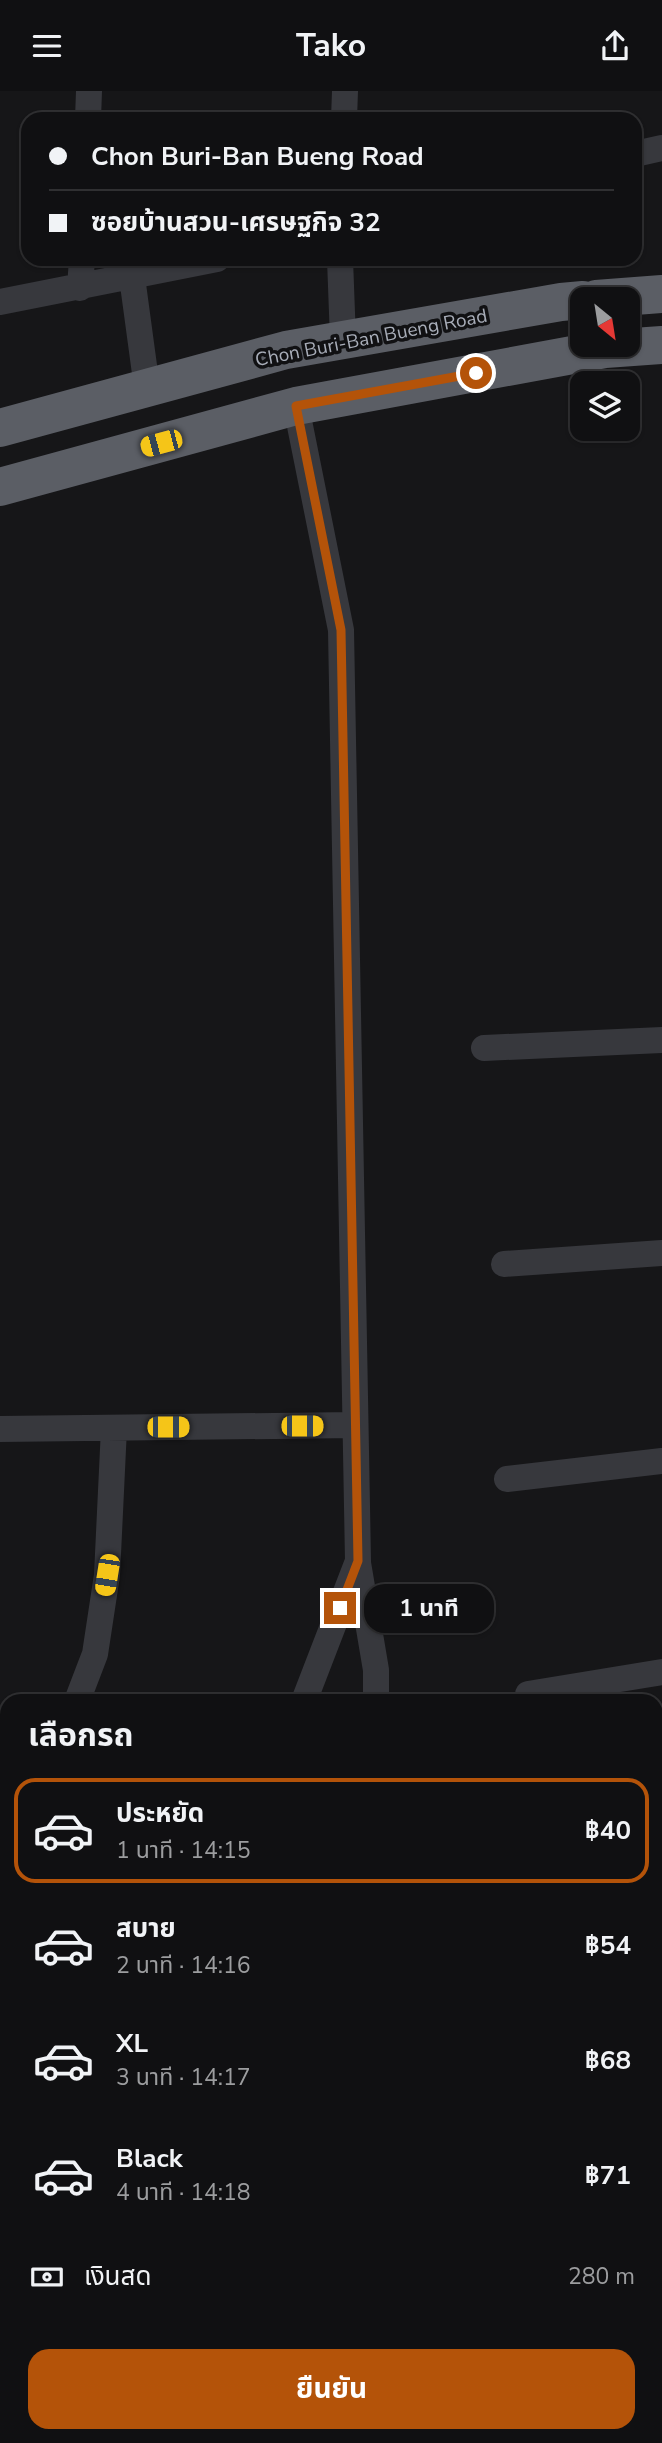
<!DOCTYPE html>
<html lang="th">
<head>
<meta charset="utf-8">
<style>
  body { margin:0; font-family:"Nunito Sans","Noto Sans Thai",sans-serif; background:#1e1e20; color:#f1f3f6; height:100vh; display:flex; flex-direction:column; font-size:26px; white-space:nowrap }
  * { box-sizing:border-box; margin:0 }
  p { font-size:23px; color:#9c9d9f }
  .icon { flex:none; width:38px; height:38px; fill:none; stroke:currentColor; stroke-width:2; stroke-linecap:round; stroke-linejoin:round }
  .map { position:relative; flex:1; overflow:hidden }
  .details { position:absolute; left:0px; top:1603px; width:663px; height:749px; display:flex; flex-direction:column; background:#101012; border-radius:21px 21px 0 0; box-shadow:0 2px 5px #0004,0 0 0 2px #303032 }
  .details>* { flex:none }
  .banner { position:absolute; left:21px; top:21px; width:621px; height:154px; border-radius:21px; box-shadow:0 2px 5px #0004,0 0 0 2px #303032; display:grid; align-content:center; height:154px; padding:0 28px; background:#101012 }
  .needle { width:46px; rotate:150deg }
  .buttons { position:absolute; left:570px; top:196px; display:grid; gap:14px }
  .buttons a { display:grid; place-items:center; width:70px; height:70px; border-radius:14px; background:#101012; box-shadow:0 2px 5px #0004,0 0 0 2px #303032; font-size:35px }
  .end { position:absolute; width:32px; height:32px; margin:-16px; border:9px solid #b45309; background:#fff; box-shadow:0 0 0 4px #fff }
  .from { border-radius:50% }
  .bubble { position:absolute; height:49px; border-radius:21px; background:#101012; box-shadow:0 2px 5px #0004,0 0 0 2px #303032; font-size:23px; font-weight:700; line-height:49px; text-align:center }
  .car { position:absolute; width:21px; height:42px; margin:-21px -10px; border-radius:9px; box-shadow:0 0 5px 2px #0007; background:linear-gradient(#f5c518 24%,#345 0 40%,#f5c518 0 76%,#345 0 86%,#f5c518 0) }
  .banner b { display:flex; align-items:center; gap:24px; height:66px; font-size:26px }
  .banner b+b { border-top:2px solid #303032 }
  .banner i { width:18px; height:18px; background:#f1f3f6 }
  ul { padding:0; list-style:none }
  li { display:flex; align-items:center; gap:21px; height:105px; margin:0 14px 10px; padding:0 14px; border:4px solid transparent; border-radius:21px }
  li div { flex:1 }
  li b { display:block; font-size:26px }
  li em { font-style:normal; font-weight:700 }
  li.active { border-color:#b45309 }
  li>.icon { width:63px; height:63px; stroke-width:1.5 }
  h2 { padding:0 28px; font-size:32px; line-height:84px }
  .pay { display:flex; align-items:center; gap:18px; height:77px; padding:0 28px; font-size:26px }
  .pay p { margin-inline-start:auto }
  .primary-button { display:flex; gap:14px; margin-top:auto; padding:14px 28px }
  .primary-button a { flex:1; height:80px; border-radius:21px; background:#b45309; color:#fff; font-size:28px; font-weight:700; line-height:80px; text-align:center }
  header { display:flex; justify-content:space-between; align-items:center; height:91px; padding:0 28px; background:#101012; font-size:32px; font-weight:700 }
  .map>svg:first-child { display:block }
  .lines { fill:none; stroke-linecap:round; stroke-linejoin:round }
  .minor { stroke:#37383d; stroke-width:26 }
  .trunk { stroke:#5b5e65; stroke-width:38 }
  .route { stroke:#b45309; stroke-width:9 }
  .labels { text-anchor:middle; stroke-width:7; stroke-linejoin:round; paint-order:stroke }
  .street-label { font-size:19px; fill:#a8adb8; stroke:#111113 }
</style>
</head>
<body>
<header><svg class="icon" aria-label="menu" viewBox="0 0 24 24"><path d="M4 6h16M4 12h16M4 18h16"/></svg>Tako<svg class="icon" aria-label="share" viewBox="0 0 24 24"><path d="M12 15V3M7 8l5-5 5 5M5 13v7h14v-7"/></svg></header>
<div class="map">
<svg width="662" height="2352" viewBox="0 0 662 2352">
  <rect width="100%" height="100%" fill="#161618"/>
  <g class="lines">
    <path class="minor" d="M88,28l1,-28
      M344,28l1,-28
      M635,63l27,-6
      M340,168l3,81
      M132,186l15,111
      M80,197l2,-29
      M0,211l217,-43
      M296,315l45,224 17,931 -54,140
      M484,957l178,-8
      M504,1173l158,-11
      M0,1338l355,-4
      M507,1388l155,-18
      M358,1472l18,107v31
      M528,1603l134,-22
      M77,1610l18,-47 12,-79 7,-147
      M656,1761l6,-1
      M0,1814l7,-18
      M656,1979l6,-2
      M0,2102l7,3
      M0,2268l7,2
      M656,2303l6,-3
      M13,2352l3,-7
      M233,2352l3,-7
      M567,2352l13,-7"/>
    <path class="trunk" d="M596,208l66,-5
      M0,337l286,-78 275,-48 22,-2
      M0,396l296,-81 309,-57 57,-4"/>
  </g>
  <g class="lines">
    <path class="route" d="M340,1517l18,-47 -17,-931 -45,-224 180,-33"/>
  </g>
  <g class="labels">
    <g class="street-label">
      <text transform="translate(371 246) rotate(-11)" y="7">Chon Buri-Ban Bueng Road</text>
    </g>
  </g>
</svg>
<div class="buttons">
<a><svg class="needle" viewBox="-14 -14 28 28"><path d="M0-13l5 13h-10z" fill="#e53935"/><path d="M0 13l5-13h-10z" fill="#9c9d9f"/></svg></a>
<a><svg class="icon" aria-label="layers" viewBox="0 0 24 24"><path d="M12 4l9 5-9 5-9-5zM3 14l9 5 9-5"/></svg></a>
</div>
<i class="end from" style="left:476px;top:282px"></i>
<i class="end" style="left:340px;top:1517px"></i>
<div class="bubble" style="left:364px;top:1493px;width:130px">1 นาที</div>
<i class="car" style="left:161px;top:352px;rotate:255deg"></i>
<i class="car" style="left:302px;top:1335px;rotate:90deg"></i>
<i class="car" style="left:168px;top:1336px;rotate:90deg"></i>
<i class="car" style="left:107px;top:1484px;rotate:189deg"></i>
<div class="banner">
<b><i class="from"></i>Chon Buri-Ban Bueng Road</b>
<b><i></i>ซอยบ้านสวน-เศรษฐกิจ 32</b>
</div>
<section class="details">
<h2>เลือกรถ</h2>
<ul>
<li class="active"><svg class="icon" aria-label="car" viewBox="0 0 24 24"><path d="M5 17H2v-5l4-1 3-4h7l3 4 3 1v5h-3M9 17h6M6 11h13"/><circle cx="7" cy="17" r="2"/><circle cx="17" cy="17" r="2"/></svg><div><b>ประหยัด</b><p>1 นาที · 14:15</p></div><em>฿40</em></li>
<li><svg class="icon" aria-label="car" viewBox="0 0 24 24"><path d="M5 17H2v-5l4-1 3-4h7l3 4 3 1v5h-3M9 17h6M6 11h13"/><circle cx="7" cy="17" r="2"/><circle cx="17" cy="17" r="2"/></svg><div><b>สบาย</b><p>2 นาที · 14:16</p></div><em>฿54</em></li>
<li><svg class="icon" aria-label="car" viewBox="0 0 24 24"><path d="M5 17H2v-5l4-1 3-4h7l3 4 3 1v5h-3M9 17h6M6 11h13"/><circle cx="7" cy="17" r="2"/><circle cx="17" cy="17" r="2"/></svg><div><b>XL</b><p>3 นาที · 14:17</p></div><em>฿68</em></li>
<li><svg class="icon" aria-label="car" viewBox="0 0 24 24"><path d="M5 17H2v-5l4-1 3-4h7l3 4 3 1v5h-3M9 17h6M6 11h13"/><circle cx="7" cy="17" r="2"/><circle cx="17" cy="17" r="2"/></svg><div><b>Black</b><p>4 นาที · 14:18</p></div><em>฿71</em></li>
</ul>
<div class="pay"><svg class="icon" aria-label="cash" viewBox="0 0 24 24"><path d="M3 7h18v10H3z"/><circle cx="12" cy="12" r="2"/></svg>เงินสด<p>280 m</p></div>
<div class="primary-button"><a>ยืนยัน</a></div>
</section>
</div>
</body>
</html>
